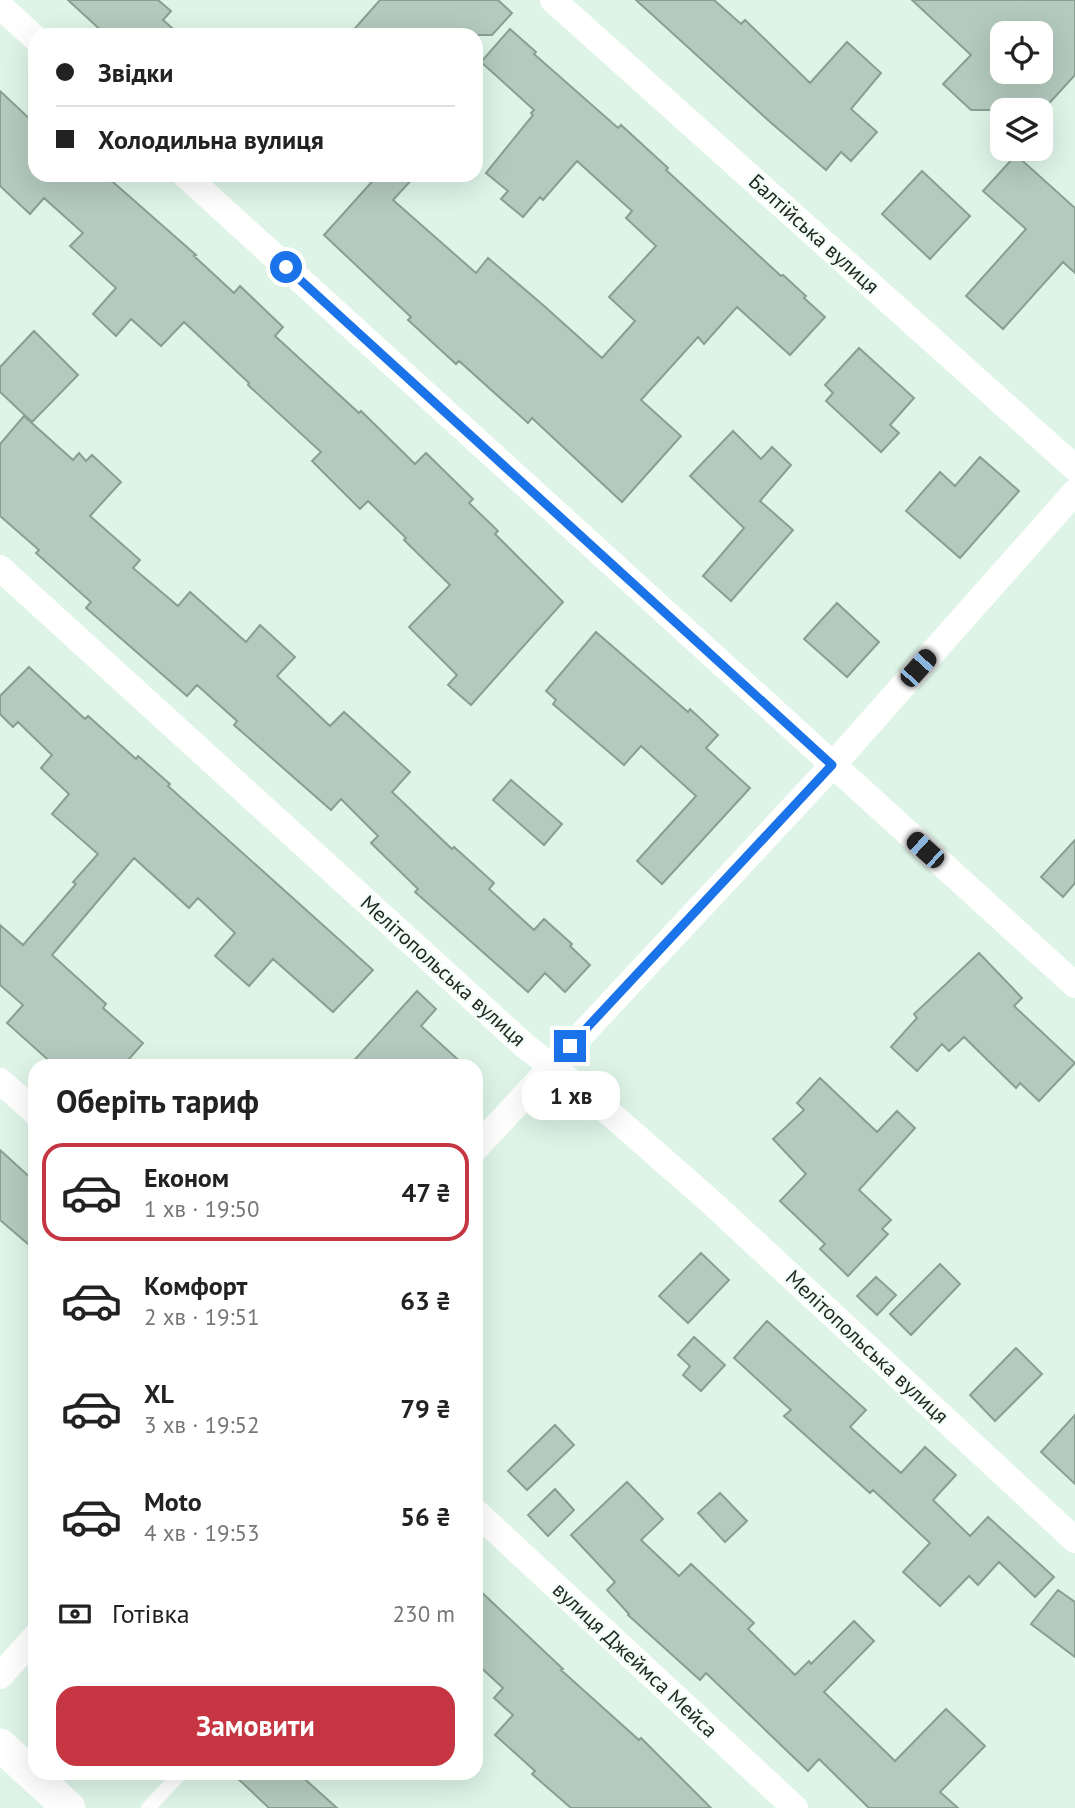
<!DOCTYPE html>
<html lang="uk">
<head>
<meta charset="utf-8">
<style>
  body { margin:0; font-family:"PT Sans",sans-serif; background:#f6f6f6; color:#222; height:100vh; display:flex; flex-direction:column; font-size:26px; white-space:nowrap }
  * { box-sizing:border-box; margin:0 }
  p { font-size:23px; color:#767676 }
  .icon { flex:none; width:38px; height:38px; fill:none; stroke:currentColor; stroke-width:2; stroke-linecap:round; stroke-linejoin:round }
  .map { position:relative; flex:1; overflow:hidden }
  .details { position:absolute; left:28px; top:1059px; width:455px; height:721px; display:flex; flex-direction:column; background:#fff; border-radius:21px; box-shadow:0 7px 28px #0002 }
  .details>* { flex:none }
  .hud { position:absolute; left:28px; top:28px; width:455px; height:154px; border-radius:21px; box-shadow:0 7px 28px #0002; display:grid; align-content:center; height:154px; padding:0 28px; background:#fff }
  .fabs { position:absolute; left:990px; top:21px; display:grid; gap:14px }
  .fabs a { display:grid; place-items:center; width:63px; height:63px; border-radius:14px; background:#fff; box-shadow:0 7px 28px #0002; font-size:35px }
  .end { position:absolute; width:32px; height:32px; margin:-16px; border:9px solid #1a73e8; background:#fff; box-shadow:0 0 0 4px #fff }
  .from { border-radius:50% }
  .bubble { position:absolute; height:49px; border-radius:21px; background:#fff; box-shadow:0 7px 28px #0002; font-size:23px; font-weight:600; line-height:49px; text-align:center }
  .car { position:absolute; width:21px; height:42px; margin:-21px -10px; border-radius:9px; box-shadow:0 0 5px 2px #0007; background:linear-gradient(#222 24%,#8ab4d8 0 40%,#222 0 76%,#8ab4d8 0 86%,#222 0) }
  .hud b { display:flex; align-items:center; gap:24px; height:66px; font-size:26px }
  .hud b+b { border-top:2px solid #e0e0e0 }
  .hud i { width:18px; height:18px; background:#222 }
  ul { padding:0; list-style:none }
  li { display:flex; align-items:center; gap:21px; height:98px; margin:0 14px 10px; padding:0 14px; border:4px solid transparent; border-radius:21px }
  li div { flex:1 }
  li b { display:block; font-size:26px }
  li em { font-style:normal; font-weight:600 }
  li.active { border-color:#c63642 }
  li>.icon { width:63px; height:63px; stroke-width:1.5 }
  h2 { padding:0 28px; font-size:32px; line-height:84px }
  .pay { display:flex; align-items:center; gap:18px; height:77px; padding:0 28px; font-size:26px }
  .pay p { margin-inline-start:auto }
  .cta { display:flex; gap:14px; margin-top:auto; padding:14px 28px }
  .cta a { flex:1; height:80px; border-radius:21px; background:#c63642; color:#fff; font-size:28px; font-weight:600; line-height:80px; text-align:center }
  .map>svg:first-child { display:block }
  .building { fill:#b4cabe; stroke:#899f92; stroke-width:2; fill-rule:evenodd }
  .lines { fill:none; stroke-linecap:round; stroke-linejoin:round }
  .service { stroke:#fff; stroke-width:14 }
  .minor { stroke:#fff; stroke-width:26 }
  .tertiary { stroke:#fff; stroke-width:33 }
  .route { stroke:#1a73e8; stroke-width:9 }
  .labels { text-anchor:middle; stroke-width:5; stroke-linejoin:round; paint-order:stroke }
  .street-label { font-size:21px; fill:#1f2722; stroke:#f4fef8 }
</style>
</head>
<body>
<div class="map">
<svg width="1075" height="1808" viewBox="0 0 1075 1808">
  <rect width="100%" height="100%" fill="#ddf4e7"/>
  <path class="building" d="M68,0h90l13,11 -8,9 17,15h-74z
    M380,0h118l14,13 -20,22h-143z
    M636,0h78l27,24 4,-4 65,63 37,-41 34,31 -30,36 26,23 -26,29 -10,-9 -15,18 -57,-49z
    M912,0h163v75l-32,35h-72l-28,-26 28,-29zM1003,33h38v39h-38z
    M510,29l26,23 -2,2 84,74 3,-3 47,43 -2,2 115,106 2,-1 23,21 -2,2 21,19 -35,38 -53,-48 -33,37 -6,-7 -57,63 40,36 -59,66 -90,-84 -4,5 -69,-62 -3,3 -48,-44 3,-3 -87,-82 54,-60h38l-23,25 83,73 12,-15 55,47 59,53 33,-37 -26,-24 47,-51 -30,-28 6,-7 -55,-50 -34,39 -3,-3 -17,20 -22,-18 7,-8 -22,-18 47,-58 -2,-2 3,-3 -53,-48z
    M0,91l35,33v51h70l91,80 -2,1 40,37 6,-7 43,41 -8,9 84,77 2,-2 54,53 11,-11 47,46 -4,4 29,28 -3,3 68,68 -92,103 -23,-20 9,-10 -48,-48 41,-42 -46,-45 2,-2 -38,-37 -8,8 -48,-48 9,-9 -73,-67 1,-2 -65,-61 -23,24 -30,-27 -15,17 -23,-22 23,-26 -46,-42 13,-13 -39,-35 -14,16 -30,-28z
    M1016,155l59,53v65l-12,-11 -60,67 -37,-33 60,-67 -43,-38z
    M922,171l48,45 -40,43 -48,-45z
    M34,331l44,44 -46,47 -32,-30v-25z
    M859,348l55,50 -24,27 9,8 -18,19 -55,-51 7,-8 -8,-8z
    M24,416l49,44 6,-7 7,8 6,-6 29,27 -31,34 50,44 -7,8 45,38 12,-14 56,50 14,-17 35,32 -18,19 53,50 14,-14 66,60 -18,20 60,57 2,-2 40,36 -5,6 45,41 10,-11 28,25 -2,2 20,19 -25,27 -20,-19 -17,19 -113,-100 3,-3 -47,-46 7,-7 -37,-37 -10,11 -97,-85 3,-4 -40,-36 -10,11 -101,-88 5,-6 -55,-49 3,-3 -39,-34v-72z
    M733,431l28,28 11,-12 19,18 -31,36 33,29 -62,71 -28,-25 41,-48 -54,-52z
    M980,457l39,34 -59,67 -54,-47 34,-39 15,14z
    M837,603l42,39 -32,35 -43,-38z
    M596,632l92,80 2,-3 28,26 -12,13 44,40 -88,96 -25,-23 59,-65 -55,-50 -17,19 -71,-61 3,-4 -10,-9z
    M29,667l56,52 3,-3 48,43 2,-3 32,28 -2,2 205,184 -40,42 -60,-53 -24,27 -34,-30 20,-23 -37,-35 -9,10 -55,-50 -82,97 54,49 -3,4 40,35 -20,23h-68l-48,-43 16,-18 -23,-20v-60l23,20 53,-61 -3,-2 25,-28 -46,-40 17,-20 -28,-26 11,-13 -34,-33 -5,5 -13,-13v-18z
    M511,780l51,44 -18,21 -51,-45z
    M1075,840v43l-12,14 -22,-20z
    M979,953l43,45 -8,8 61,57 -36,38 -19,-18 -4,5 -52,-51 -15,14 -7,-7 -25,27 -26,-24 26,-29 -3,-4z
    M417,991l19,18 -15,17 44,40h-116z
    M820,1078l57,54 20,-21 18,17 -56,62 32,30 -9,9 6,5 -40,42 -28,-27 5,-5 -45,-43 26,-27 -33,-35 31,-29 -7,-7z
    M0,1150l35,32v68l-35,-30z
    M701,1253l28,27 -41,43 -29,-27z
    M940,1264l20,20 -49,51 -21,-21z
    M876,1277l20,18 -19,20 -20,-19z
    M767,1321l99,89 -16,17 51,46 24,-26 31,28 -23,25 37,36 18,-19 66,60 -19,20 -36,-35 -21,23 -9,-9 -29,30 -37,-34 27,-29 -57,-53 -3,3 -86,-77 7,-6 -57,-52z
    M694,1337l31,28 -24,26 -18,-16 7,-9 -12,-11z
    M1016,1348l26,26 -47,47 -25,-26z
    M1075,1415v69l-34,-32z
    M555,1425l19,20 -47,45 -19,-19z
    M627,1482l36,37 -22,21 38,36 12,-12 63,59 -6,6 47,46 14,-14 2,3 43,-43 20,20 -50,51 71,69 51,-52 39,37 -45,46 18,16h-89l-50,-49 -11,12 -102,-98 -6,7 -72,-65 1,-1 -22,-24 8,-8 -44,-47z
    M555,1489l19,21 -26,26 -20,-21z
    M720,1493l27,28 -22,21 -27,-29z
    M476,1587l87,82 -2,1 78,70 2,-2 70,70h-140l-39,-34 3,-3 -40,-36 18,-20 -19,-17 9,-10 -27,-25z
    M1058,1590l17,12v55l-44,-33z
    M232,1773h66l39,35h-68z"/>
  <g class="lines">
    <path class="service" d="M148,1808l33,-35"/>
    <path class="minor" d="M553,0l522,468
      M0,6l35,32
      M185,175l890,810
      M0,568l525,478 65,50 121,106 364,338
      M0,1081l35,31
      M476,1148l356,-382 243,-274
      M476,1512l319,296
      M0,1676l35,-39"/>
    <path class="tertiary" d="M0,1745l69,63"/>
  </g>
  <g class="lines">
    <path class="route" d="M286,267l546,498 -262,281"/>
  </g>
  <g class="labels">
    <g class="street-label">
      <text transform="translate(814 234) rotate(42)" y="7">Балтійська вулиця</text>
      <text transform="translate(443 971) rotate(42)" y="7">Мелітопольська вулиця</text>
      <text transform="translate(867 1347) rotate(43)" y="7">Мелітопольська вулиця</text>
      <text transform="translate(635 1660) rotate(43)" y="7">вулиця Джеймса Мейса</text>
    </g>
  </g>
</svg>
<div class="fabs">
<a><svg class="icon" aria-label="locate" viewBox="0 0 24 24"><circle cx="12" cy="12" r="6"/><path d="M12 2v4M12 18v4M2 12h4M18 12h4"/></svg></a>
<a><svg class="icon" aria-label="layers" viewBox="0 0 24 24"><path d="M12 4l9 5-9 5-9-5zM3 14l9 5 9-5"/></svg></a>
</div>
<i class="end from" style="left:286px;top:267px"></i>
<i class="end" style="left:570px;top:1046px"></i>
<div class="bubble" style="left:522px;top:1071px;width:98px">1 хв</div>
<i class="car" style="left:918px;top:668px;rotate:42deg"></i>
<i class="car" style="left:925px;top:850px;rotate:312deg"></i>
<div class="hud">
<b><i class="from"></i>Звідки</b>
<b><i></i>Холодильна вулиця</b>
</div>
<section class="details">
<h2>Оберіть тариф</h2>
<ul>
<li class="active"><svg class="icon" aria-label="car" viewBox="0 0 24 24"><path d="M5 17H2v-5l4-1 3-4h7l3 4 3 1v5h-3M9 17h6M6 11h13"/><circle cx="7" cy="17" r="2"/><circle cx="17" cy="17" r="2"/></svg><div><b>Економ</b><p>1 хв · 19:50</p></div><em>47 ₴</em></li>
<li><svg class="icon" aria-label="car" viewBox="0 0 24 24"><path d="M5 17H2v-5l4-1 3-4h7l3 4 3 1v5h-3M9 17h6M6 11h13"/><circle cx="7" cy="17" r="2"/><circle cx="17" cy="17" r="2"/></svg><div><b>Комфорт</b><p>2 хв · 19:51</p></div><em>63 ₴</em></li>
<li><svg class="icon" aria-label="car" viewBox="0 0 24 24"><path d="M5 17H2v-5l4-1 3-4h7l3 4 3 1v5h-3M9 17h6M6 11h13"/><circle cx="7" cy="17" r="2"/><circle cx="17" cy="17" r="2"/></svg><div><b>XL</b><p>3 хв · 19:52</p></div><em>79 ₴</em></li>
<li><svg class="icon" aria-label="car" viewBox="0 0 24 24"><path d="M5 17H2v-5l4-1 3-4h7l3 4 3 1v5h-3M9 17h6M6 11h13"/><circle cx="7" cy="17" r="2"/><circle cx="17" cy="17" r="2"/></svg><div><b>Moto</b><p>4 хв · 19:53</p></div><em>56 ₴</em></li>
</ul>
<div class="pay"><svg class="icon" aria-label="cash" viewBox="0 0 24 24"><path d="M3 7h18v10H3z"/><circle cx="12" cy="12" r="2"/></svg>Готівка<p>230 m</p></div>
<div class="cta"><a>Замовити</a></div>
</section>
</div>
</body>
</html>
